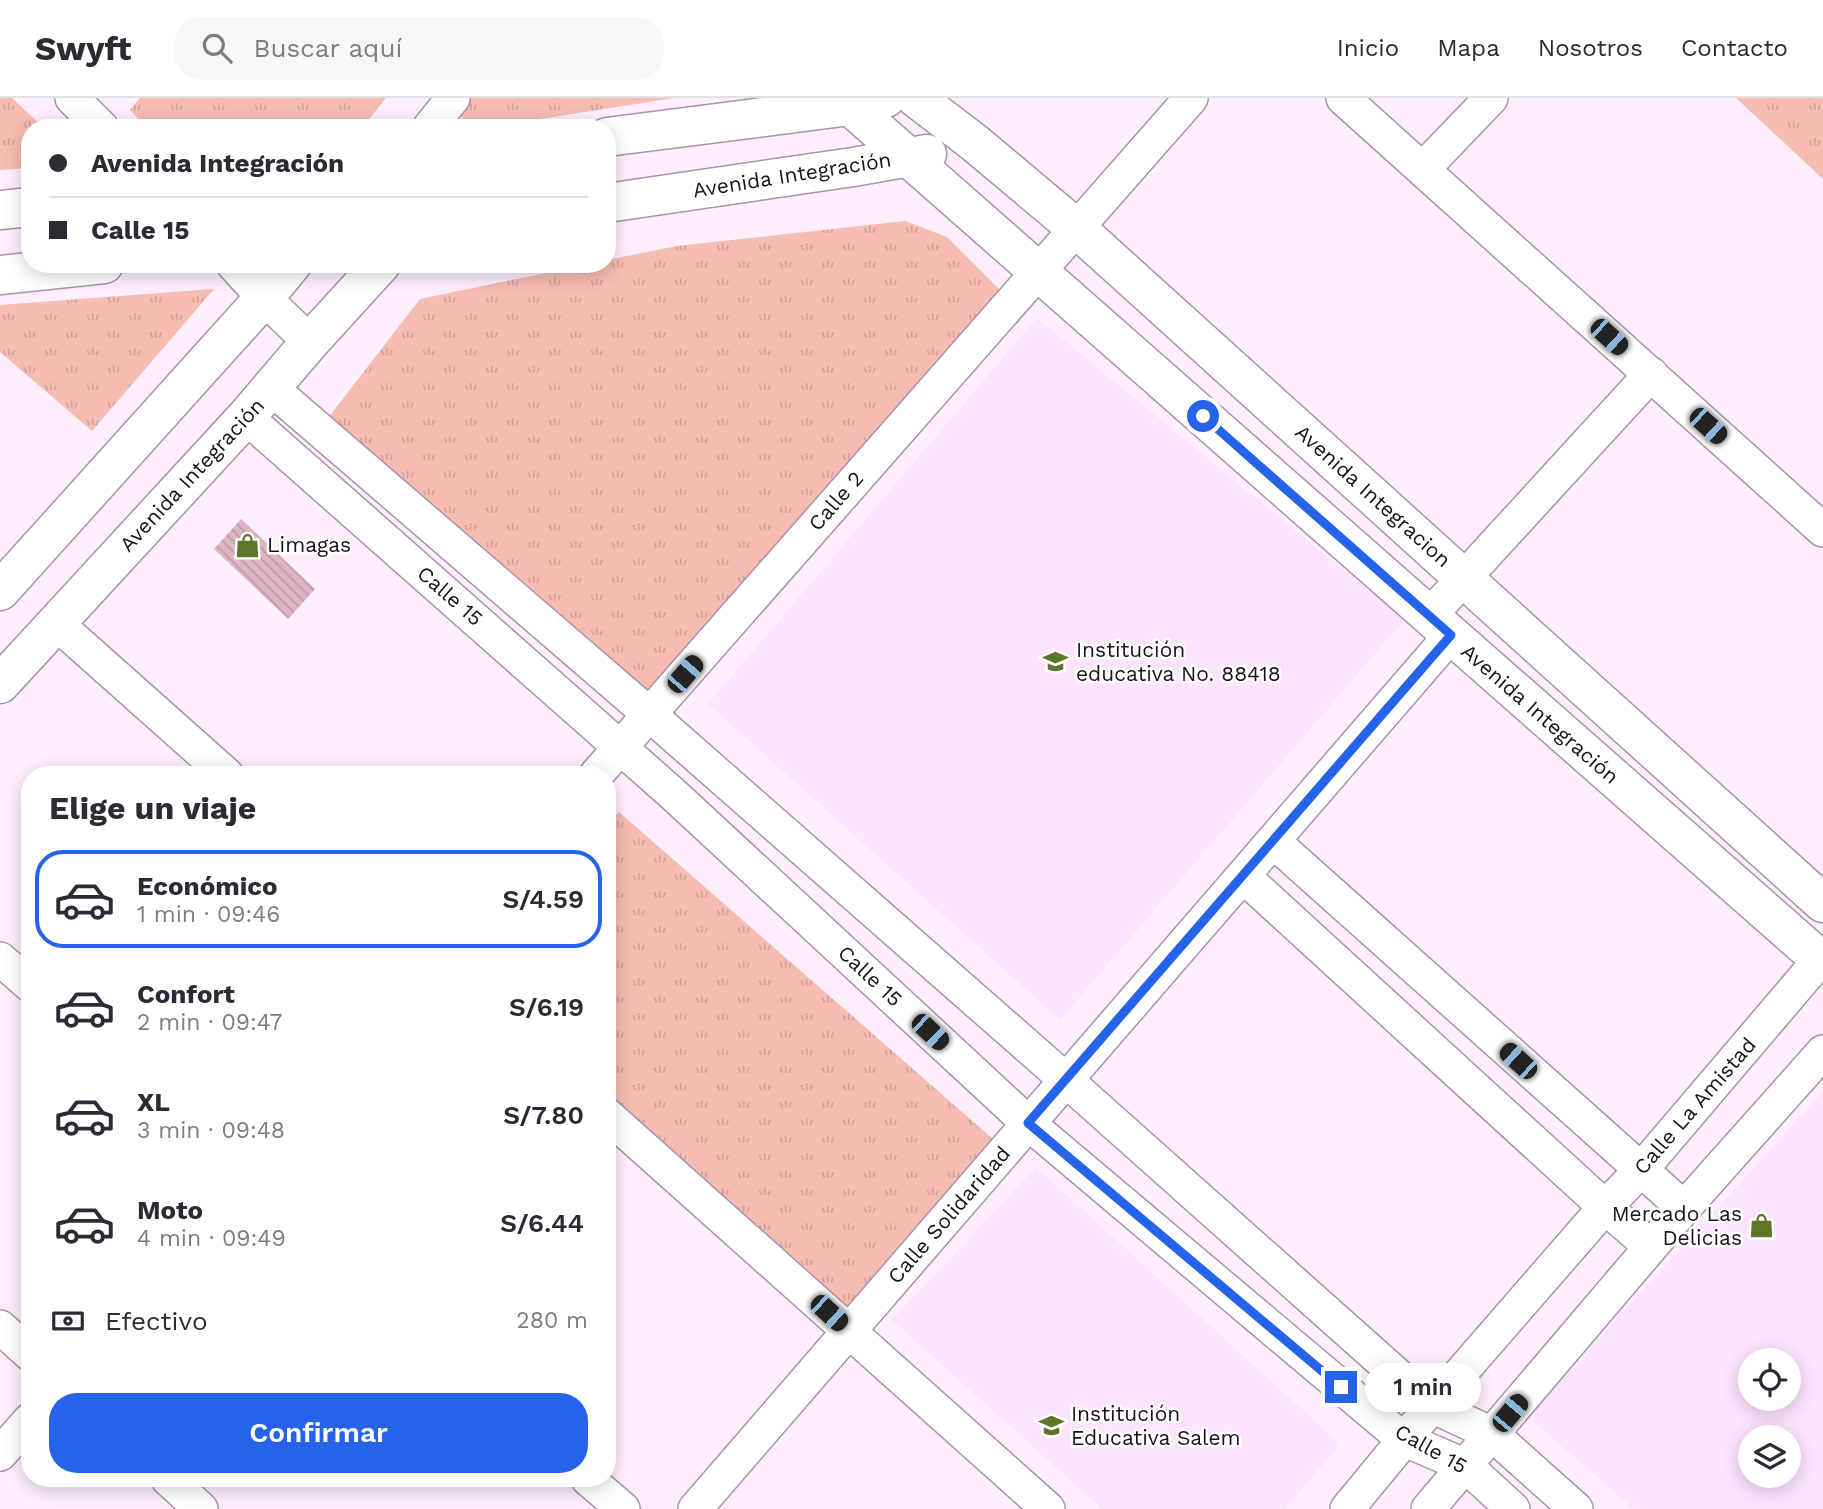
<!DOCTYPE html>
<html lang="es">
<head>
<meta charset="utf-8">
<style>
  body { margin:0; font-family:"Work Sans",sans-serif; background:#f7f7f7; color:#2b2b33; height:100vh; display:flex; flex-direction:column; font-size:26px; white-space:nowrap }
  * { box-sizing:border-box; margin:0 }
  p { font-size:23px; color:#7c7c81 }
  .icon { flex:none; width:38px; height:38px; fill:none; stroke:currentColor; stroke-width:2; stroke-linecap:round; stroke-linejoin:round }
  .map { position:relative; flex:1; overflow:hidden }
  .details { position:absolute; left:21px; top:668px; width:595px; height:721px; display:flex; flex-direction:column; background:#fff; border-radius:28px; box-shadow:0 4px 18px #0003 }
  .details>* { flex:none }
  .guide { position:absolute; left:21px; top:21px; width:595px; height:154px; border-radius:28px; box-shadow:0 4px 18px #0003; display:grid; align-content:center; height:154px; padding:0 28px; background:#fff }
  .controls { position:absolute; left:1738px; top:1250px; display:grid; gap:14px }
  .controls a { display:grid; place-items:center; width:63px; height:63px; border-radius:50%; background:#fff; box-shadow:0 4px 18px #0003; font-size:35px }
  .end { position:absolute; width:32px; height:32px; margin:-16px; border:9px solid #2563eb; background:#fff; box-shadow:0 0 0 4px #fff }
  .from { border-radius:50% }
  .bubble { position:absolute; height:49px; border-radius:24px; background:#fff; box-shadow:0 4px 18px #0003; font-size:23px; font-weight:600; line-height:49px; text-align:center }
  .car { position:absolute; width:21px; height:42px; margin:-21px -10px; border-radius:9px; box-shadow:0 0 5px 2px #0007; background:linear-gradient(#222 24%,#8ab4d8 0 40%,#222 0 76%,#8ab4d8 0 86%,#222 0) }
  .guide b { display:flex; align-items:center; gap:24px; height:66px; font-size:26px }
  .guide b+b { border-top:2px solid #e1e1e2 }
  .guide i { width:18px; height:18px; background:#2b2b33 }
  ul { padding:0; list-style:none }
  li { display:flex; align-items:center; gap:21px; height:98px; margin:0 14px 10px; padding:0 14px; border:4px solid transparent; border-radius:28px }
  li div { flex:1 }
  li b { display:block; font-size:26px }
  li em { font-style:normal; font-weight:600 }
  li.current { border-color:#2563eb }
  li>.icon { width:63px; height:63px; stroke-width:1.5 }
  h2 { padding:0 28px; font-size:32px; line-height:84px }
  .pay { display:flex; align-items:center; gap:18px; height:77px; padding:0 28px; font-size:26px }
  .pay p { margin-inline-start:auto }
  .cta { display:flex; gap:14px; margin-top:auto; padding:14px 28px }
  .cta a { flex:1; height:80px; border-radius:28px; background:#2563eb; color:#fff; font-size:28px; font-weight:600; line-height:80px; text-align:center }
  header { display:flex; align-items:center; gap:42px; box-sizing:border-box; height:98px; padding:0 35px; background:#fff; border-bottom:2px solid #e1e1e2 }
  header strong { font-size:33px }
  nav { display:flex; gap:38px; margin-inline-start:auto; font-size:24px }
  .search { width:490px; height:63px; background:#f7f7f7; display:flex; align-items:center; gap:18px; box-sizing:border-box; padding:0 24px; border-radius:28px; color:#7c7c81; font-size:26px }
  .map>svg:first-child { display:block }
  .built { fill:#fce3fe; fill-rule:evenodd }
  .grass { fill:url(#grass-tufts) }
  .building { fill:url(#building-back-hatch) }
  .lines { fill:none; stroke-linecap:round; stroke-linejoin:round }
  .minor-casing { stroke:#aa92ac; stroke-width:36 }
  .major-casing { stroke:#aa92ac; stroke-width:41 }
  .minor { stroke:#fff; stroke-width:33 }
  .major { stroke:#fff; stroke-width:38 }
  .route { stroke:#2563eb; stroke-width:9 }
  .labels { text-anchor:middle; stroke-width:5; stroke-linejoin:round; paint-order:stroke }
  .street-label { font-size:21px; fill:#1a111b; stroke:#fff }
  .poi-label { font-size:21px; fill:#1a111b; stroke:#fff; text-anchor:start }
</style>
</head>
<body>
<header>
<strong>Swyft</strong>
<div class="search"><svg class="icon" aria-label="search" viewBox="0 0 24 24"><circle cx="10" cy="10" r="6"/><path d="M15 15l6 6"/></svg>Buscar aquí</div>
<nav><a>Inicio</a><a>Mapa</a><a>Nosotros</a><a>Contacto</a></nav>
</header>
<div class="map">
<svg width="1823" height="1411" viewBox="0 0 1823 1411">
  <defs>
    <pattern id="grass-tufts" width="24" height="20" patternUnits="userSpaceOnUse" patternTransform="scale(1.75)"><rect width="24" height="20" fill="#f7bcb2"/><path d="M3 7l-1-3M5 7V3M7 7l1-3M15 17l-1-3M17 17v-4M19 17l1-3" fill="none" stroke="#d3a198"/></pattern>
    <pattern id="building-back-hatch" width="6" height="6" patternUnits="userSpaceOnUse" patternTransform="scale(1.75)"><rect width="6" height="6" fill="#dcb6c2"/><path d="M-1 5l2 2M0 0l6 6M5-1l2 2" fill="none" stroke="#bc9ba6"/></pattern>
  </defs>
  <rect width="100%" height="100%" fill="#feeefe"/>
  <path class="built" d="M1037,220l367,302 -344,400 -352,-316z
    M1823,994v417h-189l-106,-92zM1750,1262h38v38h-38zM1750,1339h38v38h-38z
    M1036,1069l304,277 -55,65h-183l-210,-189z"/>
  <path class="grass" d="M0,0h12l32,30h-14v40l-30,2z
    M140,0h246l-20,25 -43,5h-176l-17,-18z
    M465,0h209l-191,30h-8l-13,-9v-17z
    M1736,0h87v81z
    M905,123l42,16 58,58 -352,406 -325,-283 92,-119 168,-35h19v-4l70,-14z
    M214,191l-122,142 -92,-79v-47z
    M619,714l382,334 -158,182 -236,-213v-290z"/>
  <path class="building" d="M241,421l74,70 -27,30 -74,-70z"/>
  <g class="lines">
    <defs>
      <path id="minor" d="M72,0l30,30
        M1343,0l480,432
        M429,30l24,-30
        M1423,71l68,-71
        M233,166l31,34 46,44
        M271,290l378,326 417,366 366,326 60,28 84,75
        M246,319l428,378 354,328 375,316 63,27 47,43
        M1430,517l221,-241
        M55,524l172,153
        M596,677l595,-677
        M1273,743l411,367
        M1243,778l362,331 46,40
        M0,861l30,26
        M607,1017l441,394
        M0,1229l30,27
        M0,1356l30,-34
        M168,1381l33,30
        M588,1381l35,30
        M695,1411l756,-874
        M1347,1411l85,-103 173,-199 35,-36 183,-215
        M1428,1411l256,-301 139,-156"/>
      <path id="major" d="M841,0l982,864
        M916,0l60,46 100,84 747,675
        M607,39l243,-31 36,-8
        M607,105l246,-36 74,-13
        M0,112l30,-3
        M0,177l104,-11
        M0,493l264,-293 28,-34
        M0,586l246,-267 64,-75 71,-78"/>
    </defs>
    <use href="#minor" class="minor-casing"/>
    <use href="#major" class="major-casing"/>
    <use href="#minor" class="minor"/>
    <use href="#major" class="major"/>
  </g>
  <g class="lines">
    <path class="route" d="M1203,318l248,219 -423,488 313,264"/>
  </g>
  <defs>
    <symbol id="shop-bare" viewBox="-9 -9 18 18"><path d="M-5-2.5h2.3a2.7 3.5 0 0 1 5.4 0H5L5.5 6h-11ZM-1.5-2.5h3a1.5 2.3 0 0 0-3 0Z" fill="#5d7629" stroke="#fff" stroke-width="2.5" paint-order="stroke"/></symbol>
    <symbol id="school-bare" viewBox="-9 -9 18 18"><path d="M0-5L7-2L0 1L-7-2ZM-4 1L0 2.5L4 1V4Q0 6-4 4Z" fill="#5d7629" stroke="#fff" stroke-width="2.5" paint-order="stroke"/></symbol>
  </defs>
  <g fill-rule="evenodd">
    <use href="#shop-bare" x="230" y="430" width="35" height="35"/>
    <use href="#school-bare" x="1038" y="546" width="35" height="35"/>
    <use href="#shop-bare" x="1744" y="1110" width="35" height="35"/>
    <use href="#school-bare" x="1034" y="1310" width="35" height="35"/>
  </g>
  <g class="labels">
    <g class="street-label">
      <text transform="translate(792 77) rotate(-9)" y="7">Avenida Integración</text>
      <text transform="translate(192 377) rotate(-47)" y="7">Avenida Integración</text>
      <text transform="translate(1373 398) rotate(42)" y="7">Avenida Integracion</text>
      <text transform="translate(836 403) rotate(-49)" y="7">Calle 2</text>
      <text transform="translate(450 498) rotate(41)" y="7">Calle 15</text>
      <text transform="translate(1540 616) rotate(41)" y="7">Avenida Integración</text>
      <text transform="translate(870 878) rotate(43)" y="7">Calle 15</text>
      <text transform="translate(1695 1008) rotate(-49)" y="7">Calle La Amistad</text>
      <text transform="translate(949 1117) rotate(-49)" y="7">Calle Solidaridad</text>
      <text transform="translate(1431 1351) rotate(29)" y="7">Calle 15</text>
    </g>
    <g class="poi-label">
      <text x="267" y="454">Limagas</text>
      <text x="1076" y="559">Institución<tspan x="1076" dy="24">educativa No. 88418</tspan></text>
      <text x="1742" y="1123" text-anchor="end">Mercado Las<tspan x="1742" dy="24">Delicias</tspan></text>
      <text x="1071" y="1323">Institución<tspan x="1071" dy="24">Educativa Salem</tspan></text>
    </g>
  </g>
</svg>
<div class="controls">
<a><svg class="icon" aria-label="locate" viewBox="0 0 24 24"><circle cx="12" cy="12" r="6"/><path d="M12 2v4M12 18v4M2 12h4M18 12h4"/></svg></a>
<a><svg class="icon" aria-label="layers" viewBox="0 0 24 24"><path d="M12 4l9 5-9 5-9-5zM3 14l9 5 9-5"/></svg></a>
</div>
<i class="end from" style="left:1203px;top:318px"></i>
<i class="end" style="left:1341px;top:1289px"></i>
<div class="bubble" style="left:1365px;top:1265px;width:116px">1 min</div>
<i class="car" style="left:1609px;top:239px;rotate:132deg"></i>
<i class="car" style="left:1708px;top:328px;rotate:132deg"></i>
<i class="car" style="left:685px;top:576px;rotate:41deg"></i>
<i class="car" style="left:930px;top:934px;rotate:133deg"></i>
<i class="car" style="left:1518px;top:963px;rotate:312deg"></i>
<i class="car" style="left:829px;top:1215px;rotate:132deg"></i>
<i class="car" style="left:1510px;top:1315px;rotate:40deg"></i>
<div class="guide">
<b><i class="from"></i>Avenida Integración</b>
<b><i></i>Calle 15</b>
</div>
<section class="details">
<h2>Elige un viaje</h2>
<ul>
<li class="current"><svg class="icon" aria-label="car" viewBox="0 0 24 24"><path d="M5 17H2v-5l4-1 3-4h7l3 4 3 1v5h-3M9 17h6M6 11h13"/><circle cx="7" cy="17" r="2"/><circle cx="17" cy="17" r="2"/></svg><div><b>Económico</b><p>1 min · 09:46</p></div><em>S/4.59</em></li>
<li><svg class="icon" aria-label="car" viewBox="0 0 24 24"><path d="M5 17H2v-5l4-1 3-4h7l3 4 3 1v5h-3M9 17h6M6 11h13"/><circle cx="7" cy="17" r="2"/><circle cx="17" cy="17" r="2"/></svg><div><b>Confort</b><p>2 min · 09:47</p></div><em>S/6.19</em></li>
<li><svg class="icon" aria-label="car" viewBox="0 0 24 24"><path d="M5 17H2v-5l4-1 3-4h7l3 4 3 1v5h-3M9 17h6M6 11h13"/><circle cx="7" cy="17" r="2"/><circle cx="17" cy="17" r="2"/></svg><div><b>XL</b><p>3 min · 09:48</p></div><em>S/7.80</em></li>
<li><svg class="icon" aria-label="car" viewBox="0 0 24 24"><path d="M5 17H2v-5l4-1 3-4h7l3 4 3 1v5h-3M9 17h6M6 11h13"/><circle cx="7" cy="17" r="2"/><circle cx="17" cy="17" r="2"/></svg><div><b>Moto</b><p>4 min · 09:49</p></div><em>S/6.44</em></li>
</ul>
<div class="pay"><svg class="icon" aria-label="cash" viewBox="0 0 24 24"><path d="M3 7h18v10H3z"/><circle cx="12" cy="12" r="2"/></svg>Efectivo<p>280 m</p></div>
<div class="cta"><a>Confirmar</a></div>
</section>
</div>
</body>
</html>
